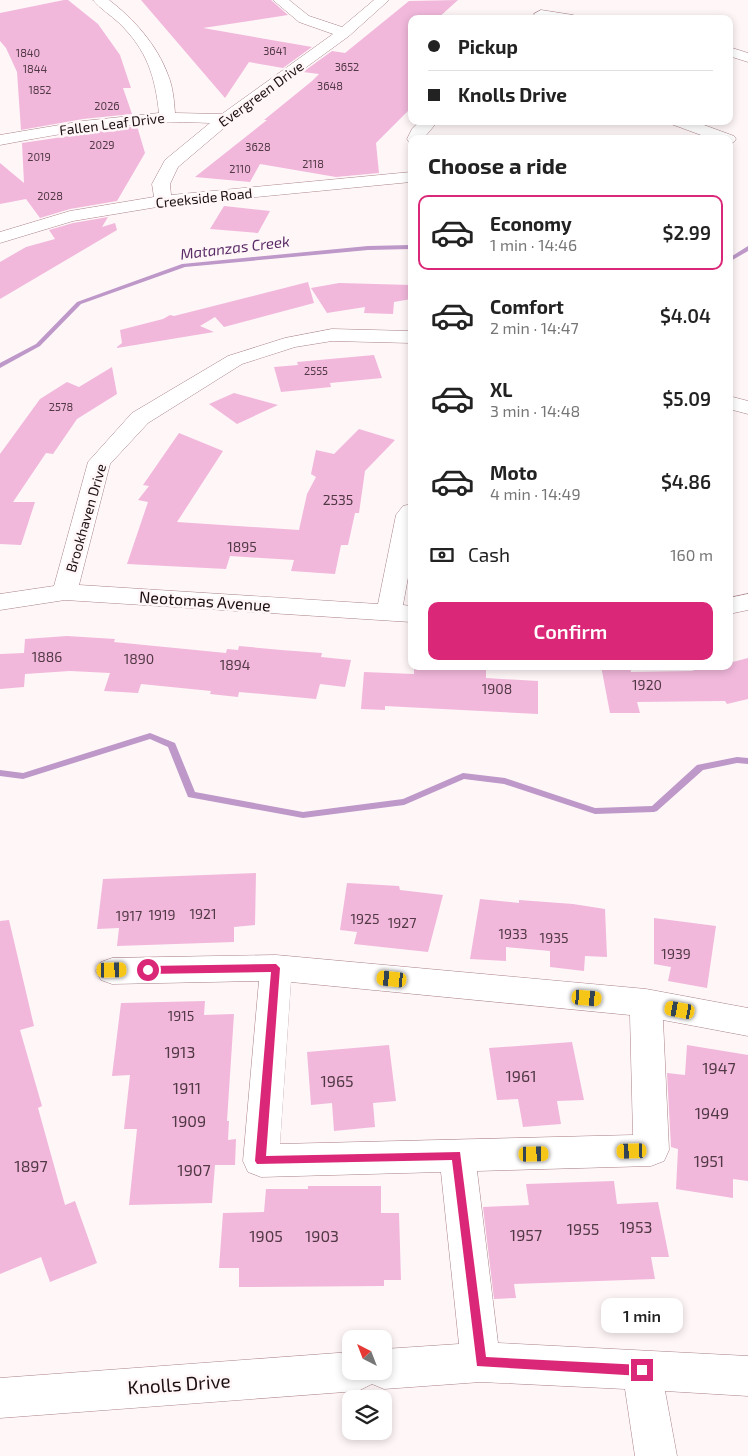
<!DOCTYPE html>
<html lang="en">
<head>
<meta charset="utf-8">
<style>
  body { margin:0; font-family:"Exo 2",sans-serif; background:#f2f2f2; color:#222; height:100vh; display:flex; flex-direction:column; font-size:19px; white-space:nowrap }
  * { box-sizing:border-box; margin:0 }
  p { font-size:16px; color:#767676 }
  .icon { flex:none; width:28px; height:28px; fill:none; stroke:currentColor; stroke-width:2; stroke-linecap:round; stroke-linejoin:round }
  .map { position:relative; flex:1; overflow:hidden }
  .side { position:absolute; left:408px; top:135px; width:325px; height:535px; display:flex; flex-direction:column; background:#fff; border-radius:10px; box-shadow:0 2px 8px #0003 }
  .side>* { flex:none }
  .guide { position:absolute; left:408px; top:15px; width:325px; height:110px; border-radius:10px; box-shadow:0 2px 8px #0003; display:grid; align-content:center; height:110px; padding:0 20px; background:#fff }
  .needle { width:32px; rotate:318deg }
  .fabs { position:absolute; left:342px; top:1330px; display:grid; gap:10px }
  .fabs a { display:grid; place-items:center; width:50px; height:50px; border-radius:10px; background:#fff; box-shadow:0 2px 8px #0003; font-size:25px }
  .end { position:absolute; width:22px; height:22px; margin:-11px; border:6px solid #db2777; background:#fff; box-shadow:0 0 0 2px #fff }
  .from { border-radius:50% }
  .bubble { position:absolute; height:35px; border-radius:10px; background:#fff; box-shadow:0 2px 8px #0003; font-size:16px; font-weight:600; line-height:35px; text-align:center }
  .car { position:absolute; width:15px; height:30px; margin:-15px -8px; border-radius:6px; box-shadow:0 0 4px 1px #0007; background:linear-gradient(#f5c518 24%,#345 0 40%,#f5c518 0 76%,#345 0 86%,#f5c518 0) }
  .guide b { display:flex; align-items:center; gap:18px; height:48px; font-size:19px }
  .guide b+b { border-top:1px solid #e0e0e0 }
  .guide i { width:12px; height:12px; background:#222 }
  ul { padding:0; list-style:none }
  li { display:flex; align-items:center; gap:15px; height:75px; margin:0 10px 8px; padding:0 10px; border:2px solid transparent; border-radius:10px }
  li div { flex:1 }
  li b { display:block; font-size:19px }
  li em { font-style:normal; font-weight:600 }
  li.active { border-color:#db2777 }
  li>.icon { width:45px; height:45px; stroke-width:1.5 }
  h2 { padding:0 20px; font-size:22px; line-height:60px }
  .pay { display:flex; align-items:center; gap:12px; height:55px; padding:0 20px; font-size:19px }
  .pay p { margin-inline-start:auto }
  .action { display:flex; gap:10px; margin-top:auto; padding:10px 20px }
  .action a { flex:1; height:58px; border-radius:10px; background:#db2777; color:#fff; font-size:20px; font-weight:600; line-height:58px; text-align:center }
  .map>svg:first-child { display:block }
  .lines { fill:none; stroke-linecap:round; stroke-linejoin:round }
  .stream { fill:#bd98c8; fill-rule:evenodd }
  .building { fill:#f1b8db }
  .minor-casing { stroke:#a98289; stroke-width:1 }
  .minor { fill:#fff; fill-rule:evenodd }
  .route { fill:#db2777 }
  .labels { text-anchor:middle; stroke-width:5; stroke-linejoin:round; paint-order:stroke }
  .far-number-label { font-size:11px; fill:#513844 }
  .far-street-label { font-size:14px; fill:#1c0e11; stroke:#fff6f8 }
  .number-label { font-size:14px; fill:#513844 }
  .far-water-label { font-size:15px; font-style:italic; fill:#5a2c67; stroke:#fff6f8 }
  .street-label { font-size:16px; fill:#1c0e11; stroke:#fff6f8 }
  .near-number-label { font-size:16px; fill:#513844 }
  .near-street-label { font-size:19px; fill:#1c0e11; stroke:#fff6f8 }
</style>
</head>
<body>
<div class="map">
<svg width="748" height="1456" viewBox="0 0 748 1456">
  <rect width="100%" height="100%" fill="#fff6f8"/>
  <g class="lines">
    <path class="stream" d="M411,245v4l-43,1 -183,17 -104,37 -41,42 -40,22v-5l36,-19 41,-42 105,-38 186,-18z
      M748,246v5l-19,11v-4z
      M150,733l25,10 20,49 108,20 100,-13 60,-26 42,5 90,30 57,-2 45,-41 40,-8 11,1v6l-11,-1 -34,7 -46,41 -3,1 -59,2 -91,-30 -40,-5 -60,26 -101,13 -115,-21 -20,-50 -18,-8 -127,40 -23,-3v-6l23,3z"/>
  </g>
  <path class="building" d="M64,0h4l30,24 22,31 11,33h-8l9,26 -49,5 -62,11 -4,-58 -11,-24 -6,-7v-28z
    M141,0h130l17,15 -85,13 109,19 -29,21 -34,-6 -24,36z
    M458,0l-21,19h-26v89l-35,35 3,30 -43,4 -76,-13 -10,18 -55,-5 72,-57h-3l48,-39 7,-7 -16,-2 29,-21 13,2 64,-52z
    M137,126l8,27 -28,48 -47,8 -30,9 -14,-19 -26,5v-41l24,20 -2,-40z
    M224,206l46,5 -12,22 -48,-4z
    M108,217l-6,10 13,-4 2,7 -117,69v-37l26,-15 29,-8 -6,-9 24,-7z
    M308,282l6,21 -90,24 -9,-10 -15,9 14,6 -97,16v-1l5,-4 -2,-13 43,-11 7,-4 4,1z
    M339,283l72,2v14l-17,3 -1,12 -29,-1 1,-6 -38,6 -16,-25z
    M374,355l8,23 -52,5 1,4 -50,5 -7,-25 24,-2 -1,-3z
    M112,367l5,27 -40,25 -24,35 -7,-1 -33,49h22l-14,43 -21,-1v-90l40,-55 27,-17 12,5z
    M234,393l44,12 -41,19 -28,-20z
    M359,429l36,11 -30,31 -6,42h-4l-7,32h-7l-6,29 -44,-3 3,-11 -64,-4 -4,13 -99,-5 21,-62 -10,-2 11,-14 -6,-1 36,-52 44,18 -46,71 122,8 8,-36 9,-17 -5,-3 5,-24 18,4z
    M67,636l48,3 -1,3 112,11 1,-4 11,1 1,-4 42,4 41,3 -1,4 30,3 -6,27 -25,-3 -4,15 -77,-7 -1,5 -28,-3 1,-3 -70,-7 -3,9 -34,-2 6,-18 -40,-2 -45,3 -1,13 -24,2v-35l24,-1 1,-14z
    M748,658v41l-21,5 -2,-3 -88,1 3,11h-30l-9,-47h29l1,6 60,-1 22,-5h16v-3z
    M414,666h72v12l52,3v33l-153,-8v4l-24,-1 3,-37 50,2z
    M256,873l-1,52 -21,2v15l-117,4 2,-18 -22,1 6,-50z
    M347,883l52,3 1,4 43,5 -15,57 -74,-8 3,-12 -17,-2z
    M480,899l39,4v-3l54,4 32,5 2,48 -22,-1 -1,15 -34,-4v-16l-44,-4v14l-36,-2z
    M654,918l62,8 -9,62 -39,-7 3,-14 -17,-3z
    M9,920l25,106 -14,4 22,76 -4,2 27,97 10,-4 22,62 -47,19 -9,-25 -41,17v-353z
    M205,1001l-1,14 30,-1 -7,107h2l-1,19 8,-1 -1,26h-20l-3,38 -83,2 8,-76h-13l6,-54 -18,1 9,-73z
    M572,1042l12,58 -27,1 4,23 -38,3 -5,-28 -21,1 -8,-52z
    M389,1045l7,56 -23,2 2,24 -41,4 -2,-28 -21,2 -4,-53z
    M687,1045l61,10v126l-15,-2v19l-57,-9 2,-40 -7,-2 -4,-74 18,2z
    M614,1181l3,23 41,-2 11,55h-18l4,22 -141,5 2,14 -22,1 -11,-92 46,-2 -3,-21z
    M308,1186h73v27h18l2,67h-17v6l-145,1v-19h-20l4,-55 41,-1 2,-23h42z"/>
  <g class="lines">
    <defs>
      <path id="minor" d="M93,0h16c25,19 48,45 59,75 5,12 6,25 7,38l47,1 111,-80 -34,-12 -26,-22h16l20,16 33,11 32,-27h15l-40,36 -118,86 -53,45 -8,17 1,11 240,-23v10l-248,24 -90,15 -73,22v-11l70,-21 84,-14 -2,-13 13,-24 45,-37c-70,-4 -141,9 -210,22v-10l83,-14 76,-8c-4,-37 -12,-63 -40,-90 -8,-8 -19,-14 -26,-23z
        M541,10l32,5 7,4 -44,-2 -2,-3z
        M729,47l19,6v9l-19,-6z
        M420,121h18l-15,18h-12v4l-2,-1 -2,-3 5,-10z
        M669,121h24l41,15 2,3 -2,3 -5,2v-5h-17l-41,-15z
        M332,329l79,2v12l-79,-2 -37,6 -53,17 -94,59 -38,41 -31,121 299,19 18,-89 7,-9 8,-2v57l-8,44 8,1v16l-346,-22 -65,10v-16l54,-8 34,-124 44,-49 96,-57 57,-18z
        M729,396l19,5v13l-19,-5z
        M748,594v16l-19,4v-16z
        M276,955l370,34 102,19v28l-85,-16 6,130 -5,11 -13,5 -174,5 21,172 250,13v40l-83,-5 12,65h-42l-10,-67 -144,-7 -97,7 -12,-5 -14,7 -358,27v-40l351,-26v19h33v-22l75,-5 -18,-172 -180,5 -13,-5 -5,-11 16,-180 -147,3 -11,-4 -5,-9 5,-9 11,-4zM291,982l339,33 3,120 -353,9z"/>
    </defs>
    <use href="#minor" class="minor-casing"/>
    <use href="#minor" class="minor"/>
  </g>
  <path class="route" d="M276,964l4,4 -14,188 194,-4 26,205 156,8 4,1 2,4 -2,5 -4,1 -165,-10 -25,-206 -195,4 -2,-3 16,-189 -123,2 -4,-4 4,-4z"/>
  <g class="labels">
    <g class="far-number-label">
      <text x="275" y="55">3641</text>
      <text x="28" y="57">1840</text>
      <text x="347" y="71">3652</text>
      <text x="35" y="73">1844</text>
      <text x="330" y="90">3648</text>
      <text x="40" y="94">1852</text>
      <text x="107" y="110">2026</text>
      <text x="102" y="149">2029</text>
      <text x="258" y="151">3628</text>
      <text x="39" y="161">2019</text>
      <text x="313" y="168">2118</text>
      <text x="240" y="173">2110</text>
      <text x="50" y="200">2028</text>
      <text x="316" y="375">2555</text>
      <text x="61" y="411">2578</text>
    </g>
    <g class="far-street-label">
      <text transform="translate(261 94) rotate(-36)" y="5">Evergreen Drive</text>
      <text transform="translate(112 124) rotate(-7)" y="5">Fallen Leaf Drive</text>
      <text transform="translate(204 198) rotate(-6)" y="5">Creekside Road</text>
      <text transform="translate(86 518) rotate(-74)" y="5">Brookhaven Drive</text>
    </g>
    <g class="number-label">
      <text x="338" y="505">2535</text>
      <text x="242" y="552">1895</text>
      <text x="47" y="662">1886</text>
      <text x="139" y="664">1890</text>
      <text x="235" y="670">1894</text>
      <text x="647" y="690">1920</text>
      <text x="497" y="694">1908</text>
      <text x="203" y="919">1921</text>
      <text x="162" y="920">1919</text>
      <text x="129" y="921">1917</text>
      <text x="365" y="924">1925</text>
      <text x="402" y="928">1927</text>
      <text x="513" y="939">1933</text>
      <text x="554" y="943">1935</text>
      <text x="676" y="959">1939</text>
      <text x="181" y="1021">1915</text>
    </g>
    <g class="far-water-label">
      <text transform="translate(235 248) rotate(-7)" y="5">Matanzas Creek</text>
    </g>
    <g class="street-label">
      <text transform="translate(205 601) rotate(4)" y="6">Neotomas Avenue</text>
    </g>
    <g class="near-number-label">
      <text x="180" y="1058">1913</text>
      <text x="719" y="1074">1947</text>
      <text x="521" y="1082">1961</text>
      <text x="337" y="1087">1965</text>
      <text x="187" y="1094">1911</text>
      <text x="712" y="1119">1949</text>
      <text x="189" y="1127">1909</text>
      <text x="709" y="1167">1951</text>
      <text x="31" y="1172">1897</text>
      <text x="194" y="1176">1907</text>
      <text x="636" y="1233">1953</text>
      <text x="583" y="1235">1955</text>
      <text x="526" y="1241">1957</text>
      <text x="266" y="1242">1905</text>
      <text x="322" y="1242">1903</text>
    </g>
    <g class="near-street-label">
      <text transform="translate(179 1384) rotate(-4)" y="7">Knolls Drive</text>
    </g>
  </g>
</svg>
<div class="fabs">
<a><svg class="needle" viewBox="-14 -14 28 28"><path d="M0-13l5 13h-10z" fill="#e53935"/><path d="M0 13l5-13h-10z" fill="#767676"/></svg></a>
<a><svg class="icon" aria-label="layers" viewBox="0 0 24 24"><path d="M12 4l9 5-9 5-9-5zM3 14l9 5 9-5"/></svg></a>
</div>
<i class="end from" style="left:148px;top:970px"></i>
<i class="end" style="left:642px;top:1370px"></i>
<div class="bubble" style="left:601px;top:1298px;width:82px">1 min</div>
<i class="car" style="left:112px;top:970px;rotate:89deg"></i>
<i class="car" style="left:392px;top:979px;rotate:276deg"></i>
<i class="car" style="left:587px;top:998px;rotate:95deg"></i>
<i class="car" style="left:680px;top:1010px;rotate:280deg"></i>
<i class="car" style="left:632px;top:1151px;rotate:268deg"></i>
<i class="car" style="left:534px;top:1154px;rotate:89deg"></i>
<div class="guide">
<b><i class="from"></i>Pickup</b>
<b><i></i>Knolls Drive</b>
</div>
<section class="side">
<h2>Choose a ride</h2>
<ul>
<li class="active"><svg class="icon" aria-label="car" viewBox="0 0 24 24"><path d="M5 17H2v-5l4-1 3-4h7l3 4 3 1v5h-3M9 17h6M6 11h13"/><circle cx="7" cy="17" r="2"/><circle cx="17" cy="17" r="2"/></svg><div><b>Economy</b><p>1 min · 14:46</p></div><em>$2.99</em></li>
<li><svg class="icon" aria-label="car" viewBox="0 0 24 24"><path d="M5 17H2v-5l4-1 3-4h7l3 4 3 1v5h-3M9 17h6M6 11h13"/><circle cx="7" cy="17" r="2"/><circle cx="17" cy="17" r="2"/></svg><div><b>Comfort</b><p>2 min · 14:47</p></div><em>$4.04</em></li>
<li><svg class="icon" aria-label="car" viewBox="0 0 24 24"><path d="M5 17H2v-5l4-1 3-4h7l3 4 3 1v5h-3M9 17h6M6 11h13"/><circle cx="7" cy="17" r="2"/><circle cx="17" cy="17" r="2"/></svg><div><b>XL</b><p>3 min · 14:48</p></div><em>$5.09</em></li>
<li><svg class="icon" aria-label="car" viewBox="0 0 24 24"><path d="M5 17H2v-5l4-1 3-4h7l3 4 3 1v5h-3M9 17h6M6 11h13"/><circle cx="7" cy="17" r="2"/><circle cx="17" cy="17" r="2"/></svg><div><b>Moto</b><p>4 min · 14:49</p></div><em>$4.86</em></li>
</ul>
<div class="pay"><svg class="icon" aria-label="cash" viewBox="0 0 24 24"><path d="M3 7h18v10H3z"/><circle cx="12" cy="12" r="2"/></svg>Cash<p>160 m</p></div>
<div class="action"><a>Confirm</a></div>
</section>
</div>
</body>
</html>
